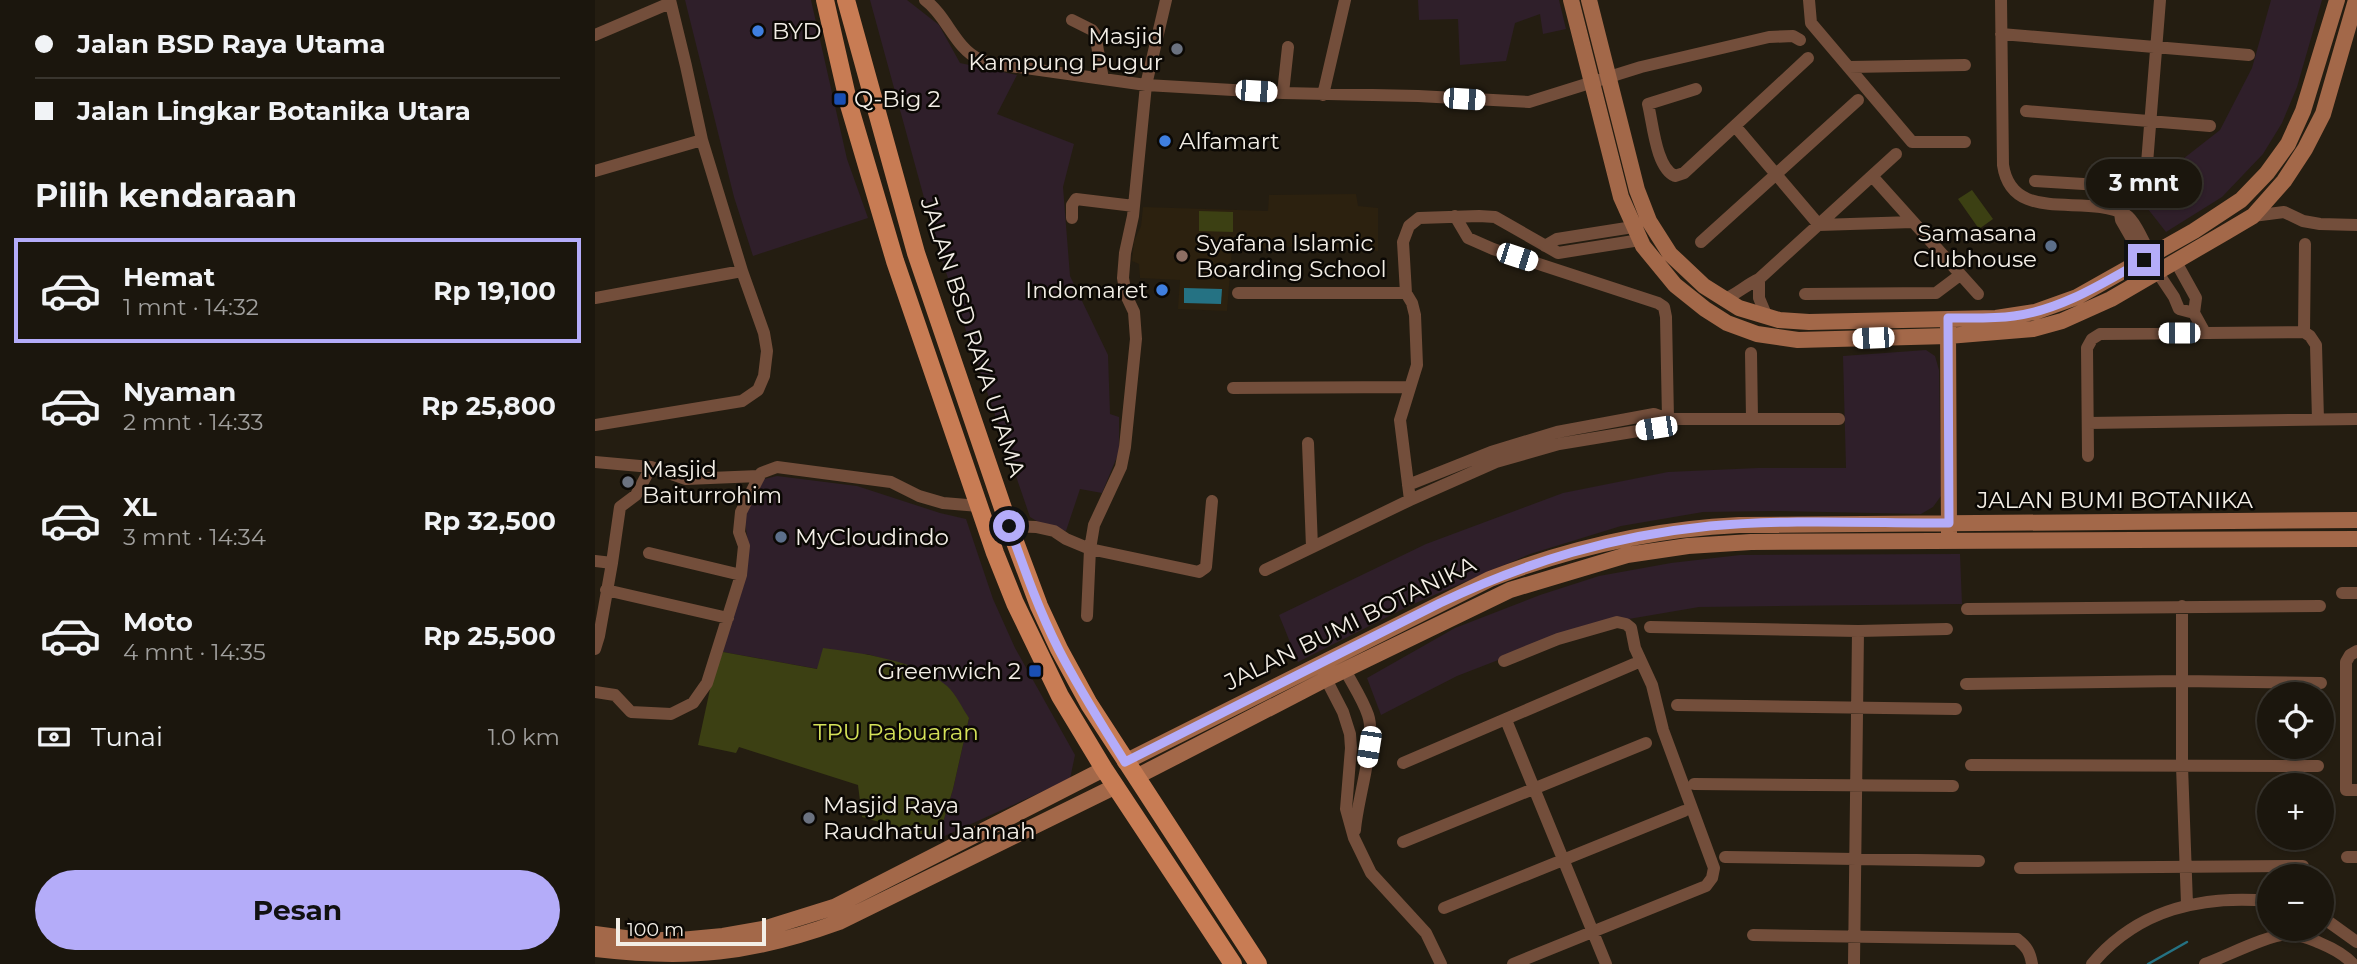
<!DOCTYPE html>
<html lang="id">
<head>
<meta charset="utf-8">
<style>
  body { margin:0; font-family:Montserrat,sans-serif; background:#241f16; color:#f1f3f6; height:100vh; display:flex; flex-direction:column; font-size:26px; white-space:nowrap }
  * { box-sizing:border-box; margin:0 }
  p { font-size:23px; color:#a09f9d }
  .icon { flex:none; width:38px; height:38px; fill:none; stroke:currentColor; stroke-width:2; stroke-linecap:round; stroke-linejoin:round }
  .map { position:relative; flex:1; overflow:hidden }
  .drawer { display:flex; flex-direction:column; background:#1b160d; width:595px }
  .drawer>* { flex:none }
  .guide { display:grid; align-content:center; height:154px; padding:0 35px; background:#1b160d }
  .buttons { position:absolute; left:1662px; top:682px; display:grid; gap:14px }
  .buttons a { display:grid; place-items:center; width:77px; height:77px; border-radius:50%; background:#1b160d; box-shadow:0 2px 5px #0004,0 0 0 2px #39352e; font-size:35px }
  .scale { position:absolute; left:21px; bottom:18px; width:150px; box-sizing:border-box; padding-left:7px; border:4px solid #f3eee6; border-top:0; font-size:19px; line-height:24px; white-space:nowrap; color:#f3eee6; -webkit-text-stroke:5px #0b0804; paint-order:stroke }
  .end { position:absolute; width:32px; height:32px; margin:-16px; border:9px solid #b4acf9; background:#111; box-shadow:0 0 0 4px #111 }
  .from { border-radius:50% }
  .bubble { position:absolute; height:49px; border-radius:24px; background:#1b160d; box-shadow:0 2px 5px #0004,0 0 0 2px #39352e; font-size:23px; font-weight:700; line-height:49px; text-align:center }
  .car { position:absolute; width:21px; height:42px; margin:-21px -10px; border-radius:9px; box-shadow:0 0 5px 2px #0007; background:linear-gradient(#fff 24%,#345 0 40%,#fff 0 76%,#345 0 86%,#fff 0) }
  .guide b { display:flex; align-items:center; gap:24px; height:66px; font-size:26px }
  .guide b+b { border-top:2px solid #39352e }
  .guide i { width:18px; height:18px; background:#f1f3f6 }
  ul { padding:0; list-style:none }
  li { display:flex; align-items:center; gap:21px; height:105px; margin:0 14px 10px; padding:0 21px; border:4px solid transparent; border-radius:0px }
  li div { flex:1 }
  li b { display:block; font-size:26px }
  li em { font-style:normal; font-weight:700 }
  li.selected { border-color:#b4acf9 }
  li>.icon { width:63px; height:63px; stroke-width:1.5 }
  h2 { padding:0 35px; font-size:32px; line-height:84px }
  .pay { display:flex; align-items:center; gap:18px; height:77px; padding:0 35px; font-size:26px }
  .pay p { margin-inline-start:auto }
  .primary-button { display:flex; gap:14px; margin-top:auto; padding:14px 35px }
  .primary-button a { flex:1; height:80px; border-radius:42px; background:#b4acf9; color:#111; font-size:28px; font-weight:700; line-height:80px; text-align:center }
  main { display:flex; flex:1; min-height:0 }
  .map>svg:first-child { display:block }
  .commercial { fill:#2f1f2a }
  .built { fill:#2c210f }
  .green { fill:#3c4013 }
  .water { fill:#257283 }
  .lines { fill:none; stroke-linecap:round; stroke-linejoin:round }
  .stream { stroke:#257283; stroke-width:2.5 }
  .street { stroke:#734e3b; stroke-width:12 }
  .secondary { stroke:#a36849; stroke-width:16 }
  .primary { stroke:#c87c54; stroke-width:18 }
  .route { stroke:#b4acf9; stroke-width:9 }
  .shop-dot { fill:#3f7fe0; stroke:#0b0804; stroke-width:2.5 }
  .worship-dot { fill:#6b7280; stroke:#0b0804; stroke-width:2.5 }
  .transit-dot { fill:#1a4fb4; stroke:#0b0804; stroke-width:2.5 }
  .service-dot { fill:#5c6f8a; stroke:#0b0804; stroke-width:2.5 }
  .education-dot { fill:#8d6e63; stroke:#0b0804; stroke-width:2.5 }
  .labels { text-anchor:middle; stroke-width:5; stroke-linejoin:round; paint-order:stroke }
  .poi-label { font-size:23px; fill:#f3eee6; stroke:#0b0804; text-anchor:start }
  .street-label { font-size:23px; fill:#f3eee6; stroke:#0b0804 }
  .park-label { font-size:23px; fill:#d4e158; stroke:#0b0804 }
</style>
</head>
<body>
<main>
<section class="drawer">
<div class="guide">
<b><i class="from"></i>Jalan BSD Raya Utama</b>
<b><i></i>Jalan Lingkar Botanika Utara</b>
</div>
<h2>Pilih kendaraan</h2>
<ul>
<li class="selected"><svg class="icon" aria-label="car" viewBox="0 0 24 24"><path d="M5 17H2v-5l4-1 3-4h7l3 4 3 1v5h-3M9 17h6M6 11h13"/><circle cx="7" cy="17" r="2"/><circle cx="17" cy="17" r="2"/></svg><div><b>Hemat</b><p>1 mnt · 14:32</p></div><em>Rp 19,100</em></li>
<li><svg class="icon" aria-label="car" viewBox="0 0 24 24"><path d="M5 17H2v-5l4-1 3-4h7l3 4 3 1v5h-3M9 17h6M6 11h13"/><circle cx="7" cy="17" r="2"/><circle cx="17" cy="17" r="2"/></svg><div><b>Nyaman</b><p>2 mnt · 14:33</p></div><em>Rp 25,800</em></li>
<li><svg class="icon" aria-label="car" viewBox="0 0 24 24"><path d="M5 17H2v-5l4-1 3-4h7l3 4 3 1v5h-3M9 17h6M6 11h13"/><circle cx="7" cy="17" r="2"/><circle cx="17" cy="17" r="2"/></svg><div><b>XL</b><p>3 mnt · 14:34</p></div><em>Rp 32,500</em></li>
<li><svg class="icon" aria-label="car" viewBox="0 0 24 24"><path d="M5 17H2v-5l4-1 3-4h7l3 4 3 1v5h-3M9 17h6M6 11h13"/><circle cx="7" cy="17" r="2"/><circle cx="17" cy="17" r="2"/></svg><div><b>Moto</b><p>4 mnt · 14:35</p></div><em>Rp 25,500</em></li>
</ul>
<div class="pay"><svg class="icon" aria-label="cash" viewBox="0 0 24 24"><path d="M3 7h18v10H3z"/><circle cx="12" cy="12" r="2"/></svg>Tunai<p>1.0 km</p></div>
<div class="primary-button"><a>Pesan</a></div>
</section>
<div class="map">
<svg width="1762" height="964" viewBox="0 0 1762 964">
  <rect width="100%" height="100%" fill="#241d11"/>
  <path class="commercial" d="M90,0h126l36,159 21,59 -115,38 -19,-59z
    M275,0h37l32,25 21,38 57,12 -20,39 77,30 -11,43 7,89 38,79 2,59 9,3v35l-17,41 -22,-4 -14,42 -21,-5 -15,-9 -92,-268z
    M823,0h141l7,29 -23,5 -3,-20 -25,9 -9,38 -46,4 -2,-46 -39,1z
    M1676,0h51l-25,87 -15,36 -19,31 -41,43 -56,35 -29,-37 83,-65 32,-62z
    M1331,350l9,6 4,14 2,126 -8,11 -12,7 -147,-3 -71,1 -82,14 -91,28 -119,51 -113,57 -19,-47 147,-71 137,-51 105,-21 90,-4h88l-3,-112z
    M182,476l80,10 83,27 26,6 27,80 22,49 60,107 -5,24 -132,60 15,-50 16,-71 -50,-49 -52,-15 -49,15 -95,-17 26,-104 -4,-25 2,-16 17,-28z
    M1365,554l2,50 -263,3 -82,14 -72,21 -88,34 -76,39 -14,-37 88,-50 85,-33 59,-19 72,-13 69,-8z"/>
  <path class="built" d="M761,194l2,12 20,2v43l-74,-5 -72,4 -5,61 -49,-2 2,-29 -40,-2 -1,-14 -7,-3 2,-20 7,-15 2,-19 125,4 1,-16z"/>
  <path class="green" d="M1377,190l21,29 -14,10 -21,-30z
    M604,211l34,1v20l-34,-1z
    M228,648c38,5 93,12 124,38 9,8 15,22 22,32l-16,71 -15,50 -76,-22 -4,-32 -119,-38 -3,6 -38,-8 14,-65 11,-28 94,17z"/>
  <path class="water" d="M589,288l38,1 -1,15 -37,-1z"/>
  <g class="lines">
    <path class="stream" d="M1553,964l39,-22"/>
    <path class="street" d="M330,0c22,16 30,48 54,59 5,3 11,4 17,5l150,21 137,8 135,3 111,6 112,-35 128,-30 24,-1 7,4
      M1214,0l2,23 101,119h53
      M1406,0l2,165c9,61 83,27 123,50 9,5 20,32 25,41
      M477,20l20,10 3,4 8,45
      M1406,34l248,21
      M0,35l75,-32
      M1254,67l116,-2
      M1101,89l-48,15c5,20 8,64 27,72l9,-3 124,-115
      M688,93l5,-46
      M728,95l22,-95
      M1431,111l184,15
      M1140,126l84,99 94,-3
      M0,171l107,-31
      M1277,176l106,118
      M1440,181l97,6 9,-4 5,-7 14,-176
      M1525,213l1,7 23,40
      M860,216l13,22 25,11 165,54 6,4 2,10 2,102
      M1658,216l31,-4 19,9 17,3 37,1
      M477,218v-13l4,-6 58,7
      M1106,242l157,-142
      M950,246l12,-7 76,-12
      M1581,262l20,36 -2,15 11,20
      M1563,273l16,24 5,12 15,4
      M1164,279v19l8,19
      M643,293h168
      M1210,294l131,-1 24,-18
      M0,298l147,-27
      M1128,300c14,-6 23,-15 36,-21l137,-125
      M1709,332l1,-88
      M1156,353l1,66
      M638,388l177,-1
      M1493,423l269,-4
      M0,425l147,-24 16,-11 6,-14 3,-25 -3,-18 -22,-62 -40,-131 -16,-74 -16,-66
      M713,443l4,104
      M1493,456l-1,-108 5,-9 8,-5 204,-2 6,4 6,9 2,75
      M0,462l56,5 35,12 73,-3
      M813,485l83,-33 66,-20 97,-18 14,5h171
      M815,500l-10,-80 17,-55 -2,-50 -3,-12 -6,-10 -3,-51 6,-16 10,-8 60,-2 16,1 63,36 82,-13
      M414,526l27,1 18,4 12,8 24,10 109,23 7,-5 6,-66
      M54,553l92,22
      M0,561l17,2 -13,73 -4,13
      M17,563l8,-56 16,-12 15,-28
      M670,570l145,-70 86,-38 63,-18 97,-16 12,-9
      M11,590l122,28
      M1747,593h15
      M1587,606v160l5,138
      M1372,609l353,-3
      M492,616l3,-67 4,-24 27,-58 4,-20 11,-108 -2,-27 -8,-17 -3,-17 2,-25 8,-37 13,-131 20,-85
      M1055,627l208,4 89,-2
      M1762,651l-7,4 -4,7v128h11
      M909,661l54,-22 59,-17 9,2 5,4 4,20 17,37 11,45 51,138 -2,10 -6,8 -193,78
      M750,670c8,15 18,30 23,45 9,26 -11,85 -13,115
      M731,679l17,33 7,22 1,14 -5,61 8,29 17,35 55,60 15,31
      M1371,684l215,-3 140,2
      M0,692l20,3 16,17 40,2 22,-11 14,-20 34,-108 3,-29 -5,-14 2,-20 20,-39 16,-6 114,15 28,14 24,7 36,3
      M1082,705l279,4
      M911,720l100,244
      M808,763l231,-99
      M1376,765l347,1
      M1099,784l259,2
      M808,842l243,-99
      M1130,857l254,4
      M1752,857h10
      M1425,868l283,-2
      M849,908l240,-97
      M1727,917l35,25
      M1158,935l264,4c10,8 13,13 15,25
      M1259,964l4,-333
      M1497,964c46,-55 109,-69 178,-63
      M1610,964c22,-8 62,-29 84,-30 11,0 21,5 31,9 12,5 24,11 33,21"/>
    <path class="secondary" d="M976,0l50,197 22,49 32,39 30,24 22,14 30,11 41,6 150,-4 85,-7 29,-8 49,-22 115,-67 27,-16 31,-35 21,-32 18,-35 33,-114
      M994,0l48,190 12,31 21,33 34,32 35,22 40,12 30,2 187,-4 39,-6 42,-15 117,-66 47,-31 26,-27 21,-29 15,-33 34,-111
      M1353,328l1,205
      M530,762l365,-183c80,-31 164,-50 249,-54l618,-5
      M541,777l190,-98 184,-89 117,-35 61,-9 63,-4 606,-3
      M0,934l45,6h40l43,-4 40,-7 71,-22 270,-138
      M0,949c93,11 156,5 244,-27l277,-136"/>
    <path class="primary" d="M230,0l24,105 46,156 100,292 20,50 45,93 44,73 129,195
      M251,0l70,253 93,273 30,80 20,43 30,55 169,260"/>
  </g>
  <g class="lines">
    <path class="route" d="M414,526c15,42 30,85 50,124 20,39 43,75 66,112l315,-159c88,-42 173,-67 270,-77 79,-7 159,-3 239,-3l-1,-205c22,0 44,1 66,-2 47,-6 89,-33 130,-56"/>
  </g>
  <g class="shop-dot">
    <circle cx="163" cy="31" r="7"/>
    <circle cx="570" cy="141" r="7"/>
    <circle cx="567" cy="290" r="7"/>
  </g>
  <g class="worship-dot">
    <circle cx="582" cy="49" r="7"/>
    <circle cx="33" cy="482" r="7"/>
    <circle cx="214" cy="818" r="7"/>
  </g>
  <g class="transit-dot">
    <rect x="238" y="92" width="14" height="14" rx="3.5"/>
    <rect x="433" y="664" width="14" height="14" rx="3.5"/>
  </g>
  <g class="service-dot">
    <circle cx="1456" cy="246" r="7"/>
    <circle cx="186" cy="537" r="7"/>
  </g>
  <circle class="education-dot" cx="587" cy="256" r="7"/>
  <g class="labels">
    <g class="poi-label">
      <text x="177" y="39">BYD</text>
      <text x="568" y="44" text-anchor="end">Masjid<tspan x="568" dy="26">Kampung Pugur</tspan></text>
      <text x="259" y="107">Q-Big 2</text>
      <text x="584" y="149">Alfamart</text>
      <text x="1442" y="241" text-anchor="end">Samasana<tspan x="1442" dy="26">Clubhouse</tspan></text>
      <text x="601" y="251">Syafana Islamic<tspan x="601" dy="26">Boarding School</tspan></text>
      <text x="553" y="298" text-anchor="end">Indomaret</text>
      <text x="47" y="477">Masjid<tspan x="47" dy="26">Baiturrohim</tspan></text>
      <text x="200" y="545">MyCloudindo</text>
      <text x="426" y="679" text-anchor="end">Greenwich 2</text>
      <text x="228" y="813">Masjid Raya<tspan x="228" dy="26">Raudhatul Jannah</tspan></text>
    </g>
    <g class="street-label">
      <text transform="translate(378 337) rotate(72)" y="8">JALAN BSD RAYA UTAMA</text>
      <text x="1520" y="508">JALAN BUMI BOTANIKA</text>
      <text transform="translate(755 623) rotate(-26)" y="8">JALAN BUMI BOTANIKA</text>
    </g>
    <g class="park-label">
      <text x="301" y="740">TPU Pabuaran</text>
    </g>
  </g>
</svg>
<div class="buttons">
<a><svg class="icon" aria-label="locate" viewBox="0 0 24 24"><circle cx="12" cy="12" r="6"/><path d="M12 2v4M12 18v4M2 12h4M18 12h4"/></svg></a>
<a>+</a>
<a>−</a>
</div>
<div class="scale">100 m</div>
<i class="end from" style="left:414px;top:526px"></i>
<i class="end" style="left:1549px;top:260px"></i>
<div class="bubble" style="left:1491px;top:159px;width:116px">3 mnt</div>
<i class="car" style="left:661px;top:91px;rotate:94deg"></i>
<i class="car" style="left:869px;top:99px;rotate:94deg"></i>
<i class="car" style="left:922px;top:257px;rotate:108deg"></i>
<i class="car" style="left:1584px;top:333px;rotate:270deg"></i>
<i class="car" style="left:1278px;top:338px;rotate:268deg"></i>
<i class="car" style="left:1061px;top:428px;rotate:261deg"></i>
<i class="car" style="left:774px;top:747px;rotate:189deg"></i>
</div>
</main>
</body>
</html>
